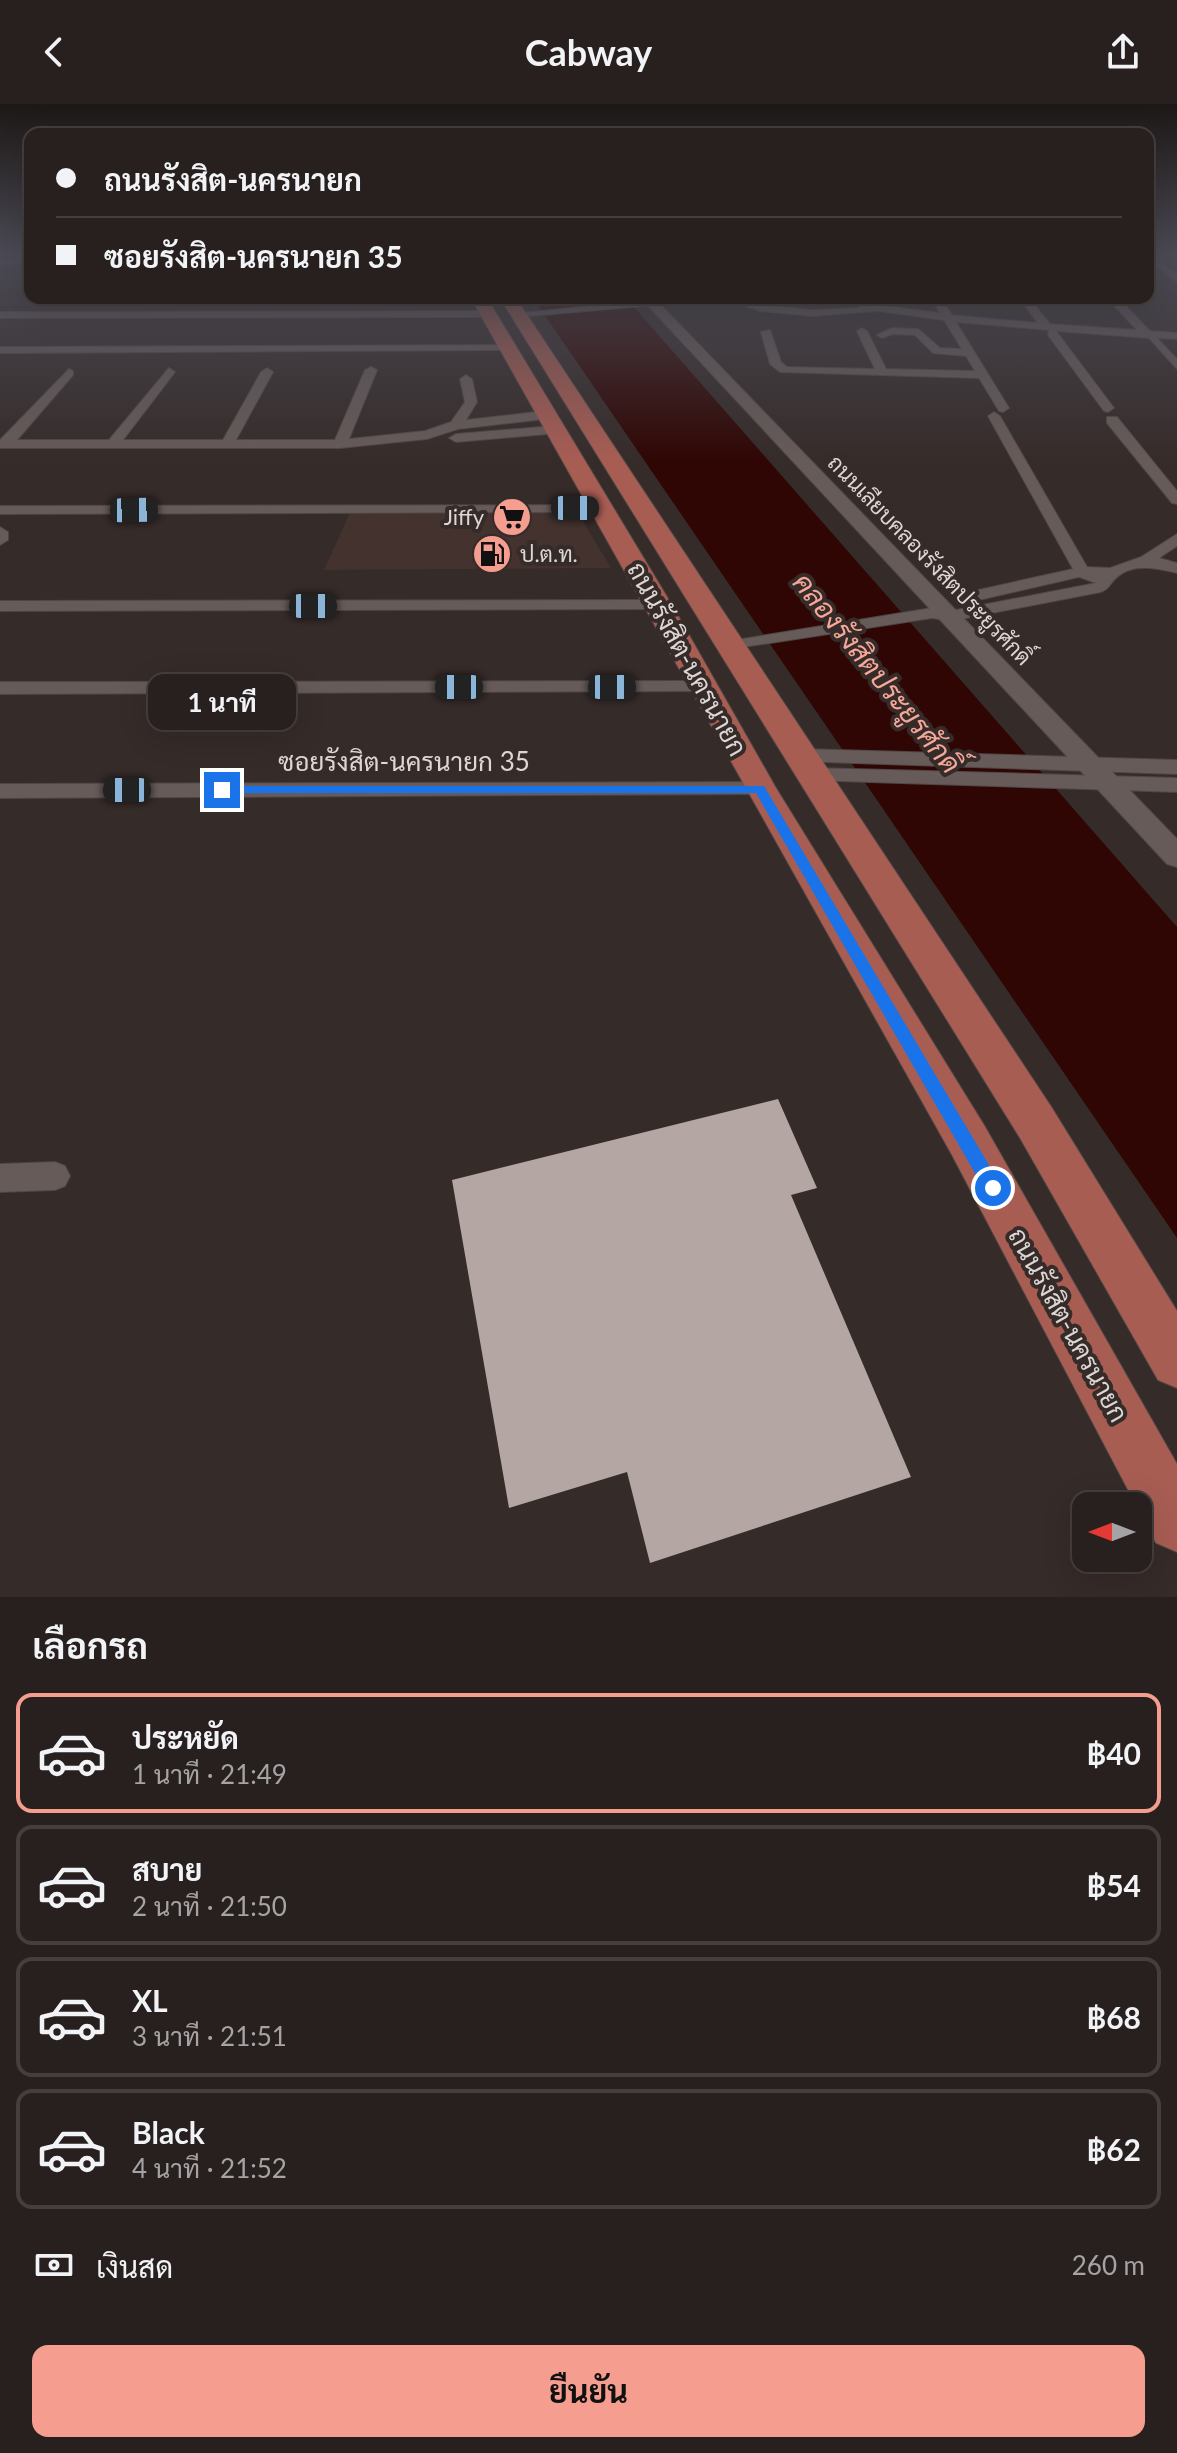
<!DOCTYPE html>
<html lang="th">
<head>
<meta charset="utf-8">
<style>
  body { margin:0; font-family:Lato,Sarabun,sans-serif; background:#302828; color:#f1f3f6; height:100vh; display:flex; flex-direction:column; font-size:30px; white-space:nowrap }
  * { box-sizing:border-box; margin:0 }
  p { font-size:26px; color:#a5a3a4 }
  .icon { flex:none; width:44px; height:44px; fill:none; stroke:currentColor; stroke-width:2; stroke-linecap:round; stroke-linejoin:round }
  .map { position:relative; height:1493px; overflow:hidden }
  .panel { display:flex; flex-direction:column; background:#28201f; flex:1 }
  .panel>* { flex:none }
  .banner { position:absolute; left:24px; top:24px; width:1130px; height:176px; border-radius:16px; box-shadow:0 8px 32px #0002,0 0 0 2px #443e3d; display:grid; align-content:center; height:176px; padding:0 32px; background:#28201f }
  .needle { width:52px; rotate:270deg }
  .buttons { position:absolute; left:1072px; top:1388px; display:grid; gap:16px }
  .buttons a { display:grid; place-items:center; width:80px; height:80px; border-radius:16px; background:#28201f; box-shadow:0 8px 32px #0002,0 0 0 2px #443e3d; font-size:40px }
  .end { position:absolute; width:36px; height:36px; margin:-18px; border:10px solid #1a73e8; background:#fff; box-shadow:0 0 0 4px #fff }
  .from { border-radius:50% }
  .bubble { position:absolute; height:56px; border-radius:16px; background:#28201f; box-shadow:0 8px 32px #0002,0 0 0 2px #443e3d; font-size:26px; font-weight:700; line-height:56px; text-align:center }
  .car { position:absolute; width:24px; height:48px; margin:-24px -12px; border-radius:10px; box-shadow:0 0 6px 2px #0007; background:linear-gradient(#222 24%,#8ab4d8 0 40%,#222 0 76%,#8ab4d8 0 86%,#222 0) }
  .banner b { display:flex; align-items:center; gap:28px; height:76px; font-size:30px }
  .banner b+b { border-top:2px solid #443e3d }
  .banner i { width:20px; height:20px; background:#f1f3f6 }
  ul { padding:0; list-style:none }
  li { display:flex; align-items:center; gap:24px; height:120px; margin:0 16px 12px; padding:0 16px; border:4px solid #443e3d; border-radius:16px }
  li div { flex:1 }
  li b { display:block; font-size:30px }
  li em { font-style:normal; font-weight:700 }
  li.on { border-color:#f59d8e }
  li>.icon { width:72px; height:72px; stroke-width:1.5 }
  h2 { padding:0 32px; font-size:36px; line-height:96px }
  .pay { display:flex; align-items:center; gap:20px; height:88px; padding:0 32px; font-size:30px }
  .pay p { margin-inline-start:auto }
  .cta { display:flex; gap:16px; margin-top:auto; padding:16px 32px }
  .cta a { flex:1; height:92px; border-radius:16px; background:#f59d8e; color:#111; font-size:32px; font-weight:700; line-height:92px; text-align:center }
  header { display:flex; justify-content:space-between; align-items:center; height:104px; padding:0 32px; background:#28201f; font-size:36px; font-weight:700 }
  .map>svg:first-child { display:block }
  .built { fill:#43322e }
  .water { fill:#2f0604 }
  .building { fill:#b3a6a3 }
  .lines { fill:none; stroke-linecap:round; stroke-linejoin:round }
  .minor-casing { stroke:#4e4645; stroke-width:2 }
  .tertiary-casing { stroke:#4e4645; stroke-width:2 }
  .primary-casing { stroke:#4e4645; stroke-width:2 }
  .minor { fill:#675b59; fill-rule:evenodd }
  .tertiary { fill:#675b59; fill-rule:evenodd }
  .primary { fill:#a85d53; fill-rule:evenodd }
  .route { fill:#1a73e8 }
  .labels { text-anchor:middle; stroke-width:8; stroke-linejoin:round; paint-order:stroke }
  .far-poi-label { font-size:22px; fill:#ddd6d5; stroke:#352b29; text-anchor:end }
  .far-street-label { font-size:22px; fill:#ddd6d5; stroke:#352b29 }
  .street-label { font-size:26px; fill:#ddd6d5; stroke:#352b29 }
  .water-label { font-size:28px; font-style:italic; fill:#f6a799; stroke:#352b29 }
</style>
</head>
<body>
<header><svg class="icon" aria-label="back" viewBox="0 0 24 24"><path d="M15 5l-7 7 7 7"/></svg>Cabway<svg class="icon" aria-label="share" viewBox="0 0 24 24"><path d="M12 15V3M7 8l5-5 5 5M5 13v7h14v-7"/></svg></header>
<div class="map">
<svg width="1177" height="1493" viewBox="0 0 1177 1493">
  <rect width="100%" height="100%" fill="#352b29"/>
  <path class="built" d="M351,406l226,1 34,57 -287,2z"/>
  <path class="water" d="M533,194h93l551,629v311z"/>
  <path class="building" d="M778,995l39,89 -26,7 120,282 -261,86 -23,-91 -118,36 -57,-328z"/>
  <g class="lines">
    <defs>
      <path id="minor" d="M1148,149l29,21v8l-29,-23z
        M0,154h30v6h-30z
        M666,194h76l20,7 50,5 46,-2 4,-5 78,10 -9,-15h10l11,17 86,8 -19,-25h10l21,26 87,6 -30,-32h11l32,33 27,2v6l-20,-1 20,21v10l-28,-31 -93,-7 58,77 -6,4 -4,-1 -56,-76 1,-5 -93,-8 53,86 -6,4 -4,-1 -20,-33 -199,-6 -10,-8 -9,-32 9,-2 11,32 6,5 88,2 -18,-38 5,-3 5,3 19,38 89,2 -9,-15 -33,-3 -18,-18 -22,-1 -11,4 -5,-3 15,-7 26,1 22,19 22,1 -18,-29 -66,-9 -66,5 -52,-5 -23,-8 -48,-1 -171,15 -5,-3z
        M0,208l487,-1 5,3 -5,3 -487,1z
        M510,241l-4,5 -506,3v-6z
        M371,263l6,3 -28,69 76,-8 26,-9 14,-20 -5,-23 6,-4 6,4 5,23 -11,18 79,-9 6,4 -6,4 -87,10 -31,10 -87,9h-340v-8l69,-71 4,2v4l-56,65h92l60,-72 6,4 -52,68h100l38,-68 6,-4 6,4 -37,68h99l30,-70z
        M994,308l6,4 87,151 23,1 31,-11 36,-23v12l-18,12 18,5v10c-21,-5 -45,-11 -62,6 -6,6 -6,10 -14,13l-150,29 -19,-3 -208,32v-8l6,-1 202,-33 19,3 145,-28 -17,-6 -113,26 -8,-5 2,-4 113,-25 -85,-153z
        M1107,313h10l60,74v13l-5,-1 -65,-80z
        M554,322l5,1v6l-103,9 -7,-4 7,-4z
        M604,401l2,3 -7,4 -599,2v-8z
        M0,423l8,5v8l-8,5z
        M658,496l8,5 -2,4 -664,2v-10z
        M704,577l9,6 -2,4 -711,3v-12z
        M802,645l375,11v14l-382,-13 -3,-5 3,-5z
        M814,664l363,10v14l-370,-12 -3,-5 3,-5z
        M760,678l7,2 3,5 -3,5 -767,4v-14z
        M55,1058l10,4 5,10 -5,10 -10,4 -55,2v-28z"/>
      <path id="tertiary" d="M641,194h13l523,541v28l-10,-3z"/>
      <path id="primary" d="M471,194h16l185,307 104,183 208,337 193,339v88l-21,-9 -204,-388z
        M500,194h16l536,810 125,203v77l-19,-8 -138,-242z"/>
    </defs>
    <use href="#minor" class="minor-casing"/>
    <use href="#tertiary" class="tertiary-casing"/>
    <use href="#primary" class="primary-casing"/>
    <use href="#minor" class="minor"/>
    <use href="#tertiary" class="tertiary"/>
    <use href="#primary" class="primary"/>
  </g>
  <linearGradient id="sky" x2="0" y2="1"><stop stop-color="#1d1817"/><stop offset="0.42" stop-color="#4b4a54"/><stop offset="1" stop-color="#4b4a54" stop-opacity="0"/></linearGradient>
  <rect width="1177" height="358" fill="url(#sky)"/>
  <path class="route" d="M222,682h542l235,396v12h-12l-231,-401h-539l-2,-3z"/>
  <defs>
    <symbol id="supermarket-disc" viewBox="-11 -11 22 22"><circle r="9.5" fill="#f59d8e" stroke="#352b29"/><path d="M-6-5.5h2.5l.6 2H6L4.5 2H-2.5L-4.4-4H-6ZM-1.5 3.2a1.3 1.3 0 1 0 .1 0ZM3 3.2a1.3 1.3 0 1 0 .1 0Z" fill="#111"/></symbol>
    <symbol id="fuel-disc" viewBox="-11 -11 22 22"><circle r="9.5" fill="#f59d8e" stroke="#352b29"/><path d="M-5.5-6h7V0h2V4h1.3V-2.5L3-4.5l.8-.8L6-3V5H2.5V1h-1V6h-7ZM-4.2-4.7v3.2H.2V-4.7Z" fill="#111"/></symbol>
  </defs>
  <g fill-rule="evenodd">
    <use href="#supermarket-disc" x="490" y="391" width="44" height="44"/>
    <use href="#fuel-disc" x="470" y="428" width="44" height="44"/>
  </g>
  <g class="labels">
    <g class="far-poi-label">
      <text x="484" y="421">Jiffy</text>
      <text x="520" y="458" text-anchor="start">ป.ต.ท.</text>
    </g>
    <g class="far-street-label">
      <text transform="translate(930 456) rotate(46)" y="8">ถนนเลียบคลองรังสิตประยูรศักดิ์</text>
    </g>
    <g class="street-label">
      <text transform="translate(687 555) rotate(61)" y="9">ถนนรังสิต-นครนายก</text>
      <text x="404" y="667">ซอยรังสิต-นครนายก 35</text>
      <text transform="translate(1068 1221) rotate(61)" y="9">ถนนรังสิต-นครนายก</text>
    </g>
    <g class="water-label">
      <text transform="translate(877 569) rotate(51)" y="10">คลองรังสิตประยูรศักดิ์</text>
    </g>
  </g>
</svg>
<div class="buttons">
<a><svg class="needle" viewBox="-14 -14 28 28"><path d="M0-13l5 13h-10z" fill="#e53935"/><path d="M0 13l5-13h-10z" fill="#a5a3a4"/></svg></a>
</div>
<i class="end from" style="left:993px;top:1084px"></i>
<i class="end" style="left:222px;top:686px"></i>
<div class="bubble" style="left:148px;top:570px;width:148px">1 นาที</div>
<i class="car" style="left:575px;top:404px;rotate:90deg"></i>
<i class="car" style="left:134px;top:406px;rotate:89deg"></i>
<i class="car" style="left:313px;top:502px;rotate:90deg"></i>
<i class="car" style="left:459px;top:583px;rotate:270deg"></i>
<i class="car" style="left:612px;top:583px;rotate:90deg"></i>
<i class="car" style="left:127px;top:686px;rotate:270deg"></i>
<div class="banner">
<b><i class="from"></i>ถนนรังสิต-นครนายก</b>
<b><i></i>ซอยรังสิต-นครนายก 35</b>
</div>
</div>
<section class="panel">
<h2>เลือกรถ</h2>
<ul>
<li class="on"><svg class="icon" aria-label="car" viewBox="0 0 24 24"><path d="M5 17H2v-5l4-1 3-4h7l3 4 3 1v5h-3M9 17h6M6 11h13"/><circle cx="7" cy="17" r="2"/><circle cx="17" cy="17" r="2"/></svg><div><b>ประหยัด</b><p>1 นาที · 21:49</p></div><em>฿40</em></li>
<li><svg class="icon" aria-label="car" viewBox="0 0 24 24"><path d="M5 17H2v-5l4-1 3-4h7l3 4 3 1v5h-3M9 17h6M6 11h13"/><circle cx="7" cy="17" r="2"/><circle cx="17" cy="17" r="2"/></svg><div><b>สบาย</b><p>2 นาที · 21:50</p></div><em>฿54</em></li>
<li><svg class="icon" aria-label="car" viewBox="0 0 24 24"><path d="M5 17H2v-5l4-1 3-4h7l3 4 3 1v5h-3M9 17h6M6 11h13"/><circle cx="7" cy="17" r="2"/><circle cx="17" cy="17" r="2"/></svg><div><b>XL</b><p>3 นาที · 21:51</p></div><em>฿68</em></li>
<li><svg class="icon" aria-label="car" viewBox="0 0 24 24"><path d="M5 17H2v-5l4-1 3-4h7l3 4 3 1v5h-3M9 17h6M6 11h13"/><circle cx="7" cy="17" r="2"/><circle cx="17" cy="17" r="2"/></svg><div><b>Black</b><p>4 นาที · 21:52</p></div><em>฿62</em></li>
</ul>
<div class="pay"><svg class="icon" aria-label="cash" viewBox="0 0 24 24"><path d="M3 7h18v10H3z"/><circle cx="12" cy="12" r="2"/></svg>เงินสด<p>260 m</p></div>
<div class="cta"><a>ยืนยัน</a></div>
</section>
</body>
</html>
